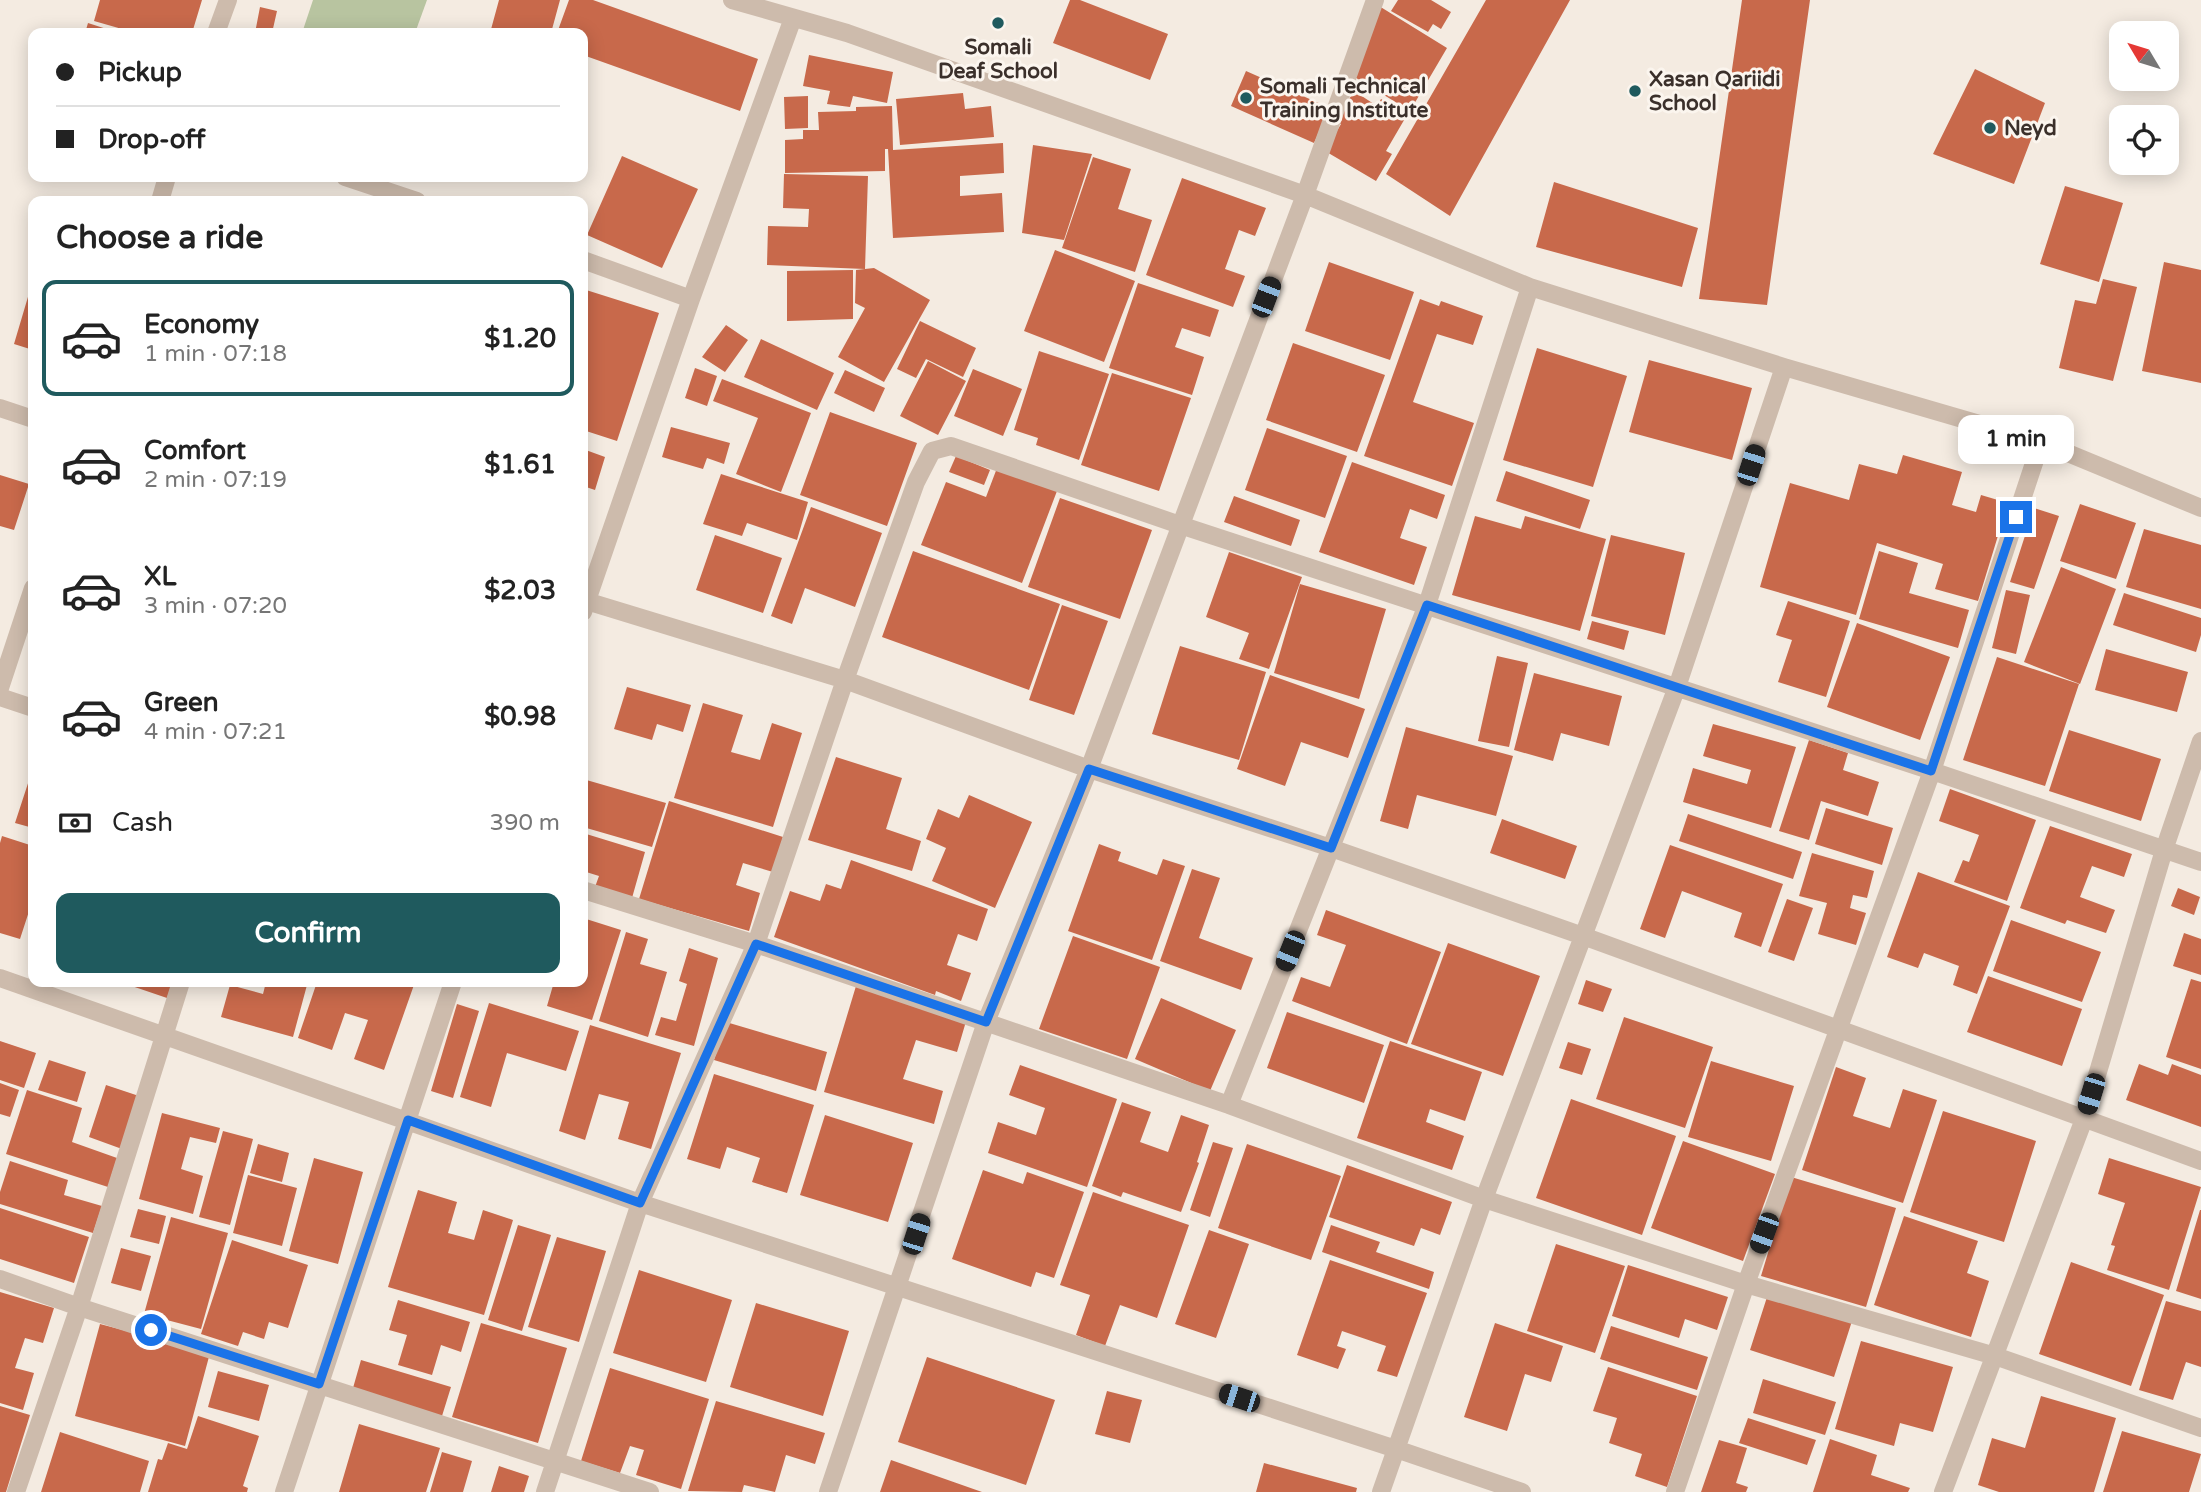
<!DOCTYPE html>
<html lang="en">
<head>
<meta charset="utf-8">
<style>
  body { margin:0; font-family:"Varela Round",sans-serif; background:#f2f2f2; color:#222; height:100vh; display:flex; flex-direction:column; font-size:26px; white-space:nowrap }
  * { box-sizing:border-box; margin:0 }
  p { font-size:23px; color:#767676 }
  .icon { flex:none; width:38px; height:38px; fill:none; stroke:currentColor; stroke-width:2; stroke-linecap:round; stroke-linejoin:round }
  .map { position:relative; flex:1; overflow:hidden }
  .panel { position:absolute; left:28px; top:196px; width:560px; height:791px; display:flex; flex-direction:column; background:#fff; border-radius:14px; box-shadow:0 4px 18px #0003 }
  .panel>* { flex:none }
  .guide { position:absolute; left:28px; top:28px; width:560px; height:154px; border-radius:14px; box-shadow:0 4px 18px #0003; display:grid; align-content:center; height:154px; padding:0 28px; background:#fff }
  .needle { width:46px; rotate:308deg }
  .buttons { position:absolute; left:2109px; top:21px; display:grid; gap:14px }
  .buttons a { display:grid; place-items:center; width:70px; height:70px; border-radius:14px; background:#fff; box-shadow:0 4px 18px #0003; font-size:35px }
  .end { position:absolute; width:32px; height:32px; margin:-16px; border:9px solid #1a73e8; background:#fff; box-shadow:0 0 0 4px #fff }
  .from { border-radius:50% }
  .bubble { position:absolute; height:49px; border-radius:14px; background:#fff; box-shadow:0 4px 18px #0003; font-size:23px; font-weight:700; line-height:49px; text-align:center }
  .car { position:absolute; width:21px; height:42px; margin:-21px -10px; border-radius:9px; box-shadow:0 0 5px 2px #0007; background:linear-gradient(#222 24%,#8ab4d8 0 40%,#222 0 76%,#8ab4d8 0 86%,#222 0) }
  .guide b { display:flex; align-items:center; gap:24px; height:66px; font-size:26px }
  .guide b+b { border-top:2px solid #e0e0e0 }
  .guide i { width:18px; height:18px; background:#222 }
  ul { padding:0; list-style:none }
  li { display:flex; align-items:center; gap:21px; height:116px; margin:0 14px 10px; padding:0 14px; border:4px solid transparent; border-radius:14px }
  li div { flex:1 }
  li b { display:block; font-size:26px }
  li em { font-style:normal; font-weight:700 }
  li.current { border-color:#1f5a5e }
  li>.icon { width:63px; height:63px; stroke-width:1.5 }
  h2 { padding:0 28px; font-size:32px; line-height:84px }
  .pay { display:flex; align-items:center; gap:18px; height:77px; padding:0 28px; font-size:26px }
  .pay p { margin-inline-start:auto }
  .cta { display:flex; gap:14px; margin-top:auto; padding:14px 28px }
  .cta a { flex:1; height:80px; border-radius:14px; background:#1f5a5e; color:#fff; font-size:28px; font-weight:700; line-height:80px; text-align:center }
  .map>svg:first-child { display:block }
  .green { fill:#b8c4a0 }
  .building { fill:#c8694b }
  .lines { fill:none; stroke-linecap:round; stroke-linejoin:round }
  .street { stroke:#cdbbac; stroke-width:18 }
  .route { stroke:#1a73e8; stroke-width:9 }
  .poi-dot { fill:#1f5a5e; stroke:#fbf5ee; stroke-width:2.5 }
  .labels { text-anchor:middle; stroke-width:6; stroke-linejoin:round; paint-order:stroke }
  .poi-label { font-size:21px; font-weight:bold; fill:#3b302b; stroke:#fbf5ee; text-anchor:start }
</style>
</head>
<body>
<div class="map">
<svg width="2201" height="1492" viewBox="0 0 2201 1492">
  <rect width="100%" height="100%" fill="#f4ebe1"/>
  <path class="green" d="M313,0h114l-12,33h-113z"/>
  <path class="building" d="M100,0h102l-10,33h-56l-42,-12z
    M499,0h61l-9,33h-61z
    M569,0h24l165,59 -18,52 -157,-56v-22h-26z
    M1070,0h10l88,34 -18,46 -97,-37z
    M1398,0h33l20,12 -10,17 -8,-5 -5,8 -37,-21z
    M1486,0h84l-120,216 -64,-42z
    M1742,0h68l-43,305 -68,-6z
    M1379,6l68,42 -37,63 -57,-35z
    M260,7l17,4 -5,22h-17z
    M88,23l31,10h-34z
    M809,55l84,17 -6,31 -34,-7 -3,11 -23,-3 3,-13 -27,-5z
    M1975,69l70,34 -31,81 -81,-30z
    M1246,71l84,37 -16,35 -83,-37z
    M1354,91l23,15 4,-7 26,16 -21,36 6,3 -16,27 -51,-30 16,-27 -5,-3z
    M963,93l2,16 26,-3 3,31 -94,8 -4,-46z
    M808,96v32l-23,1 -1,-32z
    M892,106l1,44 110,-7 1,30 -44,3v20l42,-3 2,39 -111,6 -5,-89h-3v22l-100,2v-33l18,-1v-9h16l-1,-18 38,-1v-4z
    M1033,145l59,9 -28,86 -42,-7z
    M622,156l76,33 -36,79 -75,-33z
    M1093,157l38,12 -13,40 34,11 -17,52 -73,-24z
    M784,174l84,2 -3,93 -98,-4 1,-39 40,1 1,-18 -26,-1z
    M1182,178l84,30 -11,28 -16,-6 -14,39 20,7 -12,31 -87,-32z
    M1554,182l144,46 -16,59 -146,-40z
    M2065,186l58,17 -24,79 -59,-18z
    M1055,250l80,31 -31,81 -80,-31z
    M1329,262l85,30 -24,68 -85,-29z
    M2164,262l37,8v113l-59,-12z
    M874,268l56,32 -46,82 -46,-25 27,-49 -10,-5 1,-33z
    M853,270v49l-66,2v-50z
    M2103,279l34,8 -24,94 -54,-13 16,-68 21,4z
    M33,280v70l-19,-6z
    M1138,283l81,27 -9,27 -28,-9 -7,19 29,10 -12,38 -83,-27z
    M583,289l76,24 -42,128 -34,-11z
    M1420,299l19,7 2,-5 42,15 -10,29 -36,-11 -24,68 61,21 -22,63 -88,-30z
    M920,321l56,27 -13,29 -37,-18 -10,19 -19,-9z
    M726,325l22,15 -23,32 -23,-15z
    M761,339l73,34 -17,37 -73,-33z
    M1293,343l92,32 -28,77 -91,-32z
    M1537,348l90,28 -34,111 -90,-27z
    M1039,351l70,23 -30,86 -43,-15 2,-7 -24,-8z
    M1649,360l103,28 -20,72 -103,-28z
    M928,361l38,20 -28,54 -38,-19z
    M695,368l22,8 -10,30 -22,-8z
    M973,369l49,20 -19,47 -49,-20z
    M845,370l40,18 -11,24 -40,-19z
    M1112,373l79,25 -32,93 -78,-26z
    M722,379l89,34 -30,79 -45,-18 22,-56 -45,-17z
    M830,412l87,31 -30,83 -87,-31z
    M671,427l59,16 -6,21 -17,-6 -4,11 -41,-12z
    M1267,428l80,28 -22,62 -80,-28z
    M583,449l22,8 -10,33 -12,-4z
    M1903,455l59,17 -10,33 24,7 5,-17 27,8 -30,98 -43,-12 8,-25 -66,-21 -21,72 -96,-28 30,-104 59,17 10,-36 38,10z
    M956,456l34,14 -6,15 -35,-13z
    M1352,462l93,33 -8,24 -27,-10 -10,29 27,9 -13,38 -95,-33z
    M997,468l60,23 -35,92 -101,-38 25,-63 40,15z
    M1506,471l84,29 -10,29 -84,-28z
    M721,474l87,28 -11,38 -50,-17 -5,13 -39,-12z
    M0,475l29,9 -15,46 -14,-4z
    M1234,496l66,24 -9,26 -67,-24z
    M1060,498l92,32 -32,89 -92,-32z
    M2080,504l56,19 -20,56 -56,-18z
    M811,507l71,26 -27,74 -50,-19 -13,36 -21,-8z
    M2034,508l25,8 -25,73 -24,-7z
    M1475,516l46,13 4,-13 81,23 -26,92 -128,-36z
    M2144,529l57,16v64l-75,-22z
    M715,535l67,23 -19,55 -67,-23z
    M1611,535l74,18 -20,82 -74,-19z
    M913,551l147,53 -31,86 -147,-53z
    M1879,551l39,12 -9,30 60,17 -11,38 -99,-29z
    M1229,552l73,25 -33,92 -30,-10 10,-26 -43,-16z
    M2061,567l55,22 -36,95 -56,-22z
    M1300,584l86,25 -27,90 -85,-26z
    M2006,590l24,5 -14,59 -24,-6z
    M2124,593l77,25v17l-5,17 -83,-27z
    M1788,601l62,20 -24,76 -48,-15 14,-42 -16,-5z
    M1062,605l46,16 -34,94 -45,-15z
    M1592,621l37,10 -5,19 -37,-11z
    M1857,623l93,34 -30,83 -93,-33z
    M1180,646l86,26 -27,88 -87,-26z
    M2106,649l82,23 -11,40 -82,-22z
    M1497,656l31,7 -19,84 -31,-6z
    M1997,657l82,27 -34,102 -82,-26z
    M1534,673l88,23 -13,50 -48,-13 -8,28 -39,-11z
    M1270,675l95,34 -17,49 -47,-16 -16,44 -48,-17z
    M627,687l64,18 -8,27 -26,-8 -5,16 -38,-11z
    M703,703l40,12 -12,37 29,8 12,-37 30,10 -29,94 -99,-29z
    M1713,724l83,23 -25,81 -88,-26 10,-34 54,16 4,-14 -48,-14z
    M1406,727l107,29 -17,60 -79,-21 -9,34 -28,-8z
    M2069,730l92,29 -20,62 -92,-30z
    M1809,740l39,13 -5,17 36,12 -11,34 -47,-15 -12,39 -30,-9z
    M836,757l66,21 -16,51 35,12 -9,30 -104,-31z
    M33,768v60l-18,-5z
    M583,779l83,24 -14,44 -69,-20 4,-17 -4,-1z
    M1950,789l86,31 -29,81 -53,-19 9,-22 6,2 10,-27 -40,-14z
    M969,795l63,27 -37,86 -63,-27 14,-33 -20,-9 12,-30 21,9z
    M669,801l114,36 -10,35 -30,-9 -7,22 24,8 -11,38 -110,-32z
    M1826,808l67,20 -11,37 -67,-21z
    M1688,814l114,38 -9,27 -114,-38z
    M1502,819l75,27 -12,33 -75,-26z
    M2050,826l82,28 -8,23 -32,-11 -12,31 35,13 -9,23 -39,-13 -2,4 -45,-16z
    M583,833l62,19 -13,46 -37,-11 4,-11 -16,-5z
    M2,836l31,10v53l-13,40 -20,-6v-90z
    M1099,844l22,8 -3,9 39,14 6,-16 22,7 -33,94 -84,-29z
    M1670,845l113,39 -22,63 -27,-10 8,-24 -60,-22 -17,47 -25,-9z
    M1812,853l62,18 -7,27 -14,-3 -3,13 16,5 -10,32 -38,-11 9,-31 -28,-7z
    M851,860l137,49 -11,32 -19,-7 -11,31 24,8 -10,28 -25,-10 -1,4 -161,-58 16,-46 30,10 6,-17 15,5z
    M1192,869l28,9 -21,60 54,20 -12,32 -81,-29z
    M1918,872l92,34 -33,88 -24,-9 6,-19 -35,-13 -6,15 -31,-11z
    M2178,888l22,9 -6,18 -23,-9z
    M1787,899l26,9 -19,53 -26,-9z
    M1326,910l115,42 -34,92 -115,-43 9,-24 29,10 16,-42 -29,-10z
    M583,918l38,12 -29,90 -45,-14 7,-24h29z
    M2011,920l90,32 -19,50 -89,-31z
    M626,932l22,7 -8,25 27,8 -19,65 -49,-16z
    M2184,933l17,6v36l-28,-9z
    M1073,936l87,31 -33,92 -88,-30z
    M1448,943l92,33 -37,100 -92,-32z
    M689,948l29,10 -24,88 -39,-11 6,-18 15,4 11,-37 -8,-3z
    M1988,976l94,33 -20,57 -95,-34z
    M2191,979l10,3v87l-35,-12z
    M1586,980l26,9 -9,23 -25,-8z
    M120,982h53l-6,16z
    M266,982h28l13,3 -14,52 -72,-20 9,-32 33,9z
    M317,982h98l-31,88 -30,-11 14,-39 -23,-7 -13,37 -34,-12z
    M856,986l111,32 -10,34 -41,-12 -13,39 40,12 -9,33 -110,-32z
    M1161,998l75,32 -26,61 -75,-32z
    M489,1003l90,28 -13,40 -59,-18 -16,54 -31,-10z
    M457,1004l22,7 -26,87 -22,-7z
    M1287,1012l97,33 -20,58 -97,-35z
    M1624,1017l89,30 -28,81 -89,-29z
    M726,1022l101,30 -11,39 -102,-31z
    M590,1025l91,28 -30,96 -33,-10 11,-37 -30,-8 -14,46 -26,-9z
    M0,1041l36,12 -12,35 -24,-8z
    M1390,1041l92,31 -17,49 -35,-12 -4,13 38,14 -12,34 -95,-32z
    M1568,1042l23,7 -9,26 -23,-7z
    M49,1060l37,12 -9,30 -39,-12z
    M1711,1061l83,25 -23,75 -83,-24z
    M2139,1064l29,11 4,-11 29,11v52l-75,-27z
    M1020,1065l97,34 -30,88 -99,-34 10,-31 38,13 9,-27 -36,-13z
    M1836,1067l30,11 -13,38 37,12 13,-39 34,11 -34,103 -101,-33z
    M714,1074l100,31 -27,88 -35,-11 8,-24 -33,-11 -7,22 -33,-10z
    M0,1083l19,7 -9,27 -10,-3z
    M106,1085l33,11 -17,53 -33,-12z
    M27,1090l55,18 -10,34 45,16 -9,29 -102,-33z
    M1571,1099l105,37 -34,99 -106,-37z
    M1122,1102l29,10 -11,30 28,10 13,-37 28,10 -12,37 2,1 -18,49 -58,-20 -2,5 -29,-11z
    M1943,1111l93,30 -32,101 -94,-30z
    M162,1113l58,15 -4,15 -26,-6 -9,32 22,7 -10,38 -54,-15z
    M825,1115l88,28 -25,79 -88,-27z
    M223,1131l30,8 -23,86 -31,-8z
    M1683,1141l92,33 -32,87 -92,-33z
    M1213,1142l20,6 -23,69 -20,-7z
    M258,1144l31,9 -7,29 -32,-9z
    M1247,1144l94,32 -30,84 -93,-32z
    M314,1158l49,14 -25,92 -49,-13z
    M2109,1158l92,29 -32,103 -62,-20 8,-24 -4,-1 14,-42 -27,-9z
    M10,1161l58,19 -4,15 38,11 -9,27 -93,-29v-12z
    M1347,1165l105,37 -12,33 -19,-7 -7,18 -85,-29z
    M983,1170l40,14 4,-12 57,20 -30,86 -18,-6 -5,15 -79,-28z
    M248,1175l49,13 -15,58 -49,-13z
    M1791,1177l105,31 -30,99 -105,-31z
    M418,1190l39,12 -9,31 26,7 9,-30 30,10 -29,95 -96,-28z
    M1093,1192l96,33 -32,93 -37,-13 -15,41 -29,-11 14,-40 -30,-10z
    M0,1208l89,29 -15,46 -74,-24z
    M138,1209l28,7 -7,28 -29,-7z
    M2200,1210h1v89l-25,-8z
    M1904,1216l74,25 -11,32 22,8 -18,56 -97,-32z
    M171,1217l57,16 -27,96 -57,-15z
    M518,1225l33,10 -29,96 -34,-11z
    M1331,1225l49,17 -4,10 58,20 -5,17 -107,-37z
    M1209,1230l40,14 -33,94 -41,-14z
    M557,1237l49,14 -27,91 -51,-15z
    M232,1240l76,25 -20,63 -19,-6 -5,17 -21,-7 -5,14 -37,-12z
    M1556,1244l69,22 -30,87 -68,-22z
    M121,1248l30,8 -10,35 -30,-8z
    M1330,1260l97,33 -30,84 -20,-6 9,-25 -44,-15 -5,15 9,3 -8,20 -41,-14z
    M2071,1262l93,33 -33,91 -92,-32z
    M1628,1265l100,32 -11,33 -32,-11 -6,19 -67,-22z
    M639,1270l93,30 -26,82 -93,-29z
    M0,1292l54,16 -11,35 -18,-5 -10,30 19,5 -11,37 -23,-7z
    M1768,1294l84,27 -18,56 -84,-27z
    M398,1300l72,22 -9,30 -20,-7 -9,30 -34,-10 9,-30 -18,-5z
    M2166,1301l35,10v56l-15,-5 -13,38 -34,-10z
    M756,1303l93,28 -26,85 -93,-29z
    M481,1323l86,25 -29,95 -86,-26z
    M1495,1323l68,23 -12,36 -26,-8 -18,57 -43,-14z
    M100,1324l110,29 -25,93 -110,-30z
    M1611,1326l97,31 -11,33 -97,-31z
    M1861,1341l92,26 -20,65 -33,-9 -6,23 -59,-17z
    M927,1357l128,43 -29,85 -128,-43z
    M361,1360l90,27 -9,29 -89,-28z
    M1608,1367l89,29 -30,91 -32,-11 7,-22 -33,-11 8,-25 -24,-7z
    M610,1368l99,31 -28,90 -45,-14 8,-25 -14,-4 -10,27 -39,-12z
    M218,1371l51,14 -10,36 -51,-14z
    M1763,1379l73,23 -11,33 -72,-22z
    M1107,1391l35,9 -12,43 -35,-9z
    M2041,1396l75,22 -22,74h-95l-21,-7 14,-47 33,10z
    M716,1401l109,32 -10,31 -29,-9 -11,37 -31,-7 -2,7 -54,-1z
    M0,1406l30,9 -24,77h-6z
    M198,1416l61,20 -16,50 5,2 -1,4h-99l10,-33 4,1 6,-17 19,6z
    M1748,1418l68,22 -9,25 -68,-22z
    M359,1424l81,24 -14,44h-87z
    M2122,1431l79,23 -12,38h-86z
    M60,1432l89,29 -9,31h-99z
    M1830,1439l47,16 -6,20 39,13 -2,4h-95z
    M1719,1440l28,8 -11,35 12,4 -2,5h-45z
    M442,1452l30,9 -9,31h-33z
    M891,1460l91,32h-102z
    M1264,1463l93,25 -1,4h-100z
    M499,1466l30,10 -5,16h-33z"/>
  <g class="lines">
    <path class="street" d="M732,0l115,33 458,162 225,92 254,80 257,75 160,66
      M216,33l12,-33
      M345,177l72,24
      M160,201l7,-24
      M583,260l108,39
      M0,408l33,11
      M583,600l262,80 244,89 242,79 252,88 618,225
      M583,612l108,-313 102,-281
      M0,688l33,-100
      M0,697l33,11
      M583,890l173,54 473,161 255,94 262,85 249,72 206,72
      M0,978l640,225 756,246 126,43
      M1229,1105l198,-500 103,-318
      M0,1279l79,28 571,185
      M16,1492l63,-185 102,-325
      M284,1492l169,-510
      M545,1492l95,-289 116,-259 89,-264 71,-198 16,-31 19,-5 229,79 752,246 269,91
      M828,1492l158,-470 103,-253 216,-574 70,-195
      M1381,1492l103,-293 193,-512 107,-320
      M1675,1492l71,-208 186,-513 109,-329
      M1943,1492l141,-373 80,-269 37,-109"/>
  </g>
  <g class="lines">
    <path class="route" d="M151,1330l168,54 89,-264 232,83 116,-259 230,78 103,-253 242,79 96,-243 504,166 85,-254"/>
  </g>
  <g class="poi-dot">
    <circle cx="998" cy="23" r="7"/>
    <circle cx="1635" cy="91" r="7"/>
    <circle cx="1246" cy="98" r="7"/>
    <circle cx="1990" cy="128" r="7"/>
  </g>
  <g class="labels">
    <g class="poi-label">
      <text x="998" y="54" text-anchor="middle">Somali<tspan x="998" dy="24">Deaf School</tspan></text>
      <text x="1649" y="86">Xasan Qariidi<tspan x="1649" dy="24">School</tspan></text>
      <text x="1260" y="93">Somali Technical<tspan x="1260" dy="24">Training Institute</tspan></text>
      <text x="2004" y="135">Neyd</text>
    </g>
  </g>
</svg>
<div class="buttons">
<a><svg class="needle" viewBox="-14 -14 28 28"><path d="M0-13l5 13h-10z" fill="#e53935"/><path d="M0 13l5-13h-10z" fill="#767676"/></svg></a>
<a><svg class="icon" aria-label="locate" viewBox="0 0 24 24"><circle cx="12" cy="12" r="6"/><path d="M12 2v4M12 18v4M2 12h4M18 12h4"/></svg></a>
</div>
<i class="end from" style="left:151px;top:1330px"></i>
<i class="end" style="left:2016px;top:517px"></i>
<div class="bubble" style="left:1958px;top:415px;width:116px">1 min</div>
<i class="car" style="left:1266px;top:297px;rotate:21deg"></i>
<i class="car" style="left:1751px;top:465px;rotate:18deg"></i>
<i class="car" style="left:1290px;top:951px;rotate:202deg"></i>
<i class="car" style="left:2091px;top:1094px;rotate:197deg"></i>
<i class="car" style="left:1764px;top:1233px;rotate:200deg"></i>
<i class="car" style="left:916px;top:1234px;rotate:18deg"></i>
<i class="car" style="left:1239px;top:1398px;rotate:288deg"></i>
<div class="guide">
<b><i class="from"></i>Pickup</b>
<b><i></i>Drop-off</b>
</div>
<section class="panel">
<h2>Choose a ride</h2>
<ul>
<li class="current"><svg class="icon" aria-label="car" viewBox="0 0 24 24"><path d="M5 17H2v-5l4-1 3-4h7l3 4 3 1v5h-3M9 17h6M6 11h13"/><circle cx="7" cy="17" r="2"/><circle cx="17" cy="17" r="2"/></svg><div><b>Economy</b><p>1 min · 07:18</p></div><em>$1.20</em></li>
<li><svg class="icon" aria-label="car" viewBox="0 0 24 24"><path d="M5 17H2v-5l4-1 3-4h7l3 4 3 1v5h-3M9 17h6M6 11h13"/><circle cx="7" cy="17" r="2"/><circle cx="17" cy="17" r="2"/></svg><div><b>Comfort</b><p>2 min · 07:19</p></div><em>$1.61</em></li>
<li><svg class="icon" aria-label="car" viewBox="0 0 24 24"><path d="M5 17H2v-5l4-1 3-4h7l3 4 3 1v5h-3M9 17h6M6 11h13"/><circle cx="7" cy="17" r="2"/><circle cx="17" cy="17" r="2"/></svg><div><b>XL</b><p>3 min · 07:20</p></div><em>$2.03</em></li>
<li><svg class="icon" aria-label="car" viewBox="0 0 24 24"><path d="M5 17H2v-5l4-1 3-4h7l3 4 3 1v5h-3M9 17h6M6 11h13"/><circle cx="7" cy="17" r="2"/><circle cx="17" cy="17" r="2"/></svg><div><b>Green</b><p>4 min · 07:21</p></div><em>$0.98</em></li>
</ul>
<div class="pay"><svg class="icon" aria-label="cash" viewBox="0 0 24 24"><path d="M3 7h18v10H3z"/><circle cx="12" cy="12" r="2"/></svg>Cash<p>390 m</p></div>
<div class="cta"><a>Confirm</a></div>
</section>
</div>
</body>
</html>
